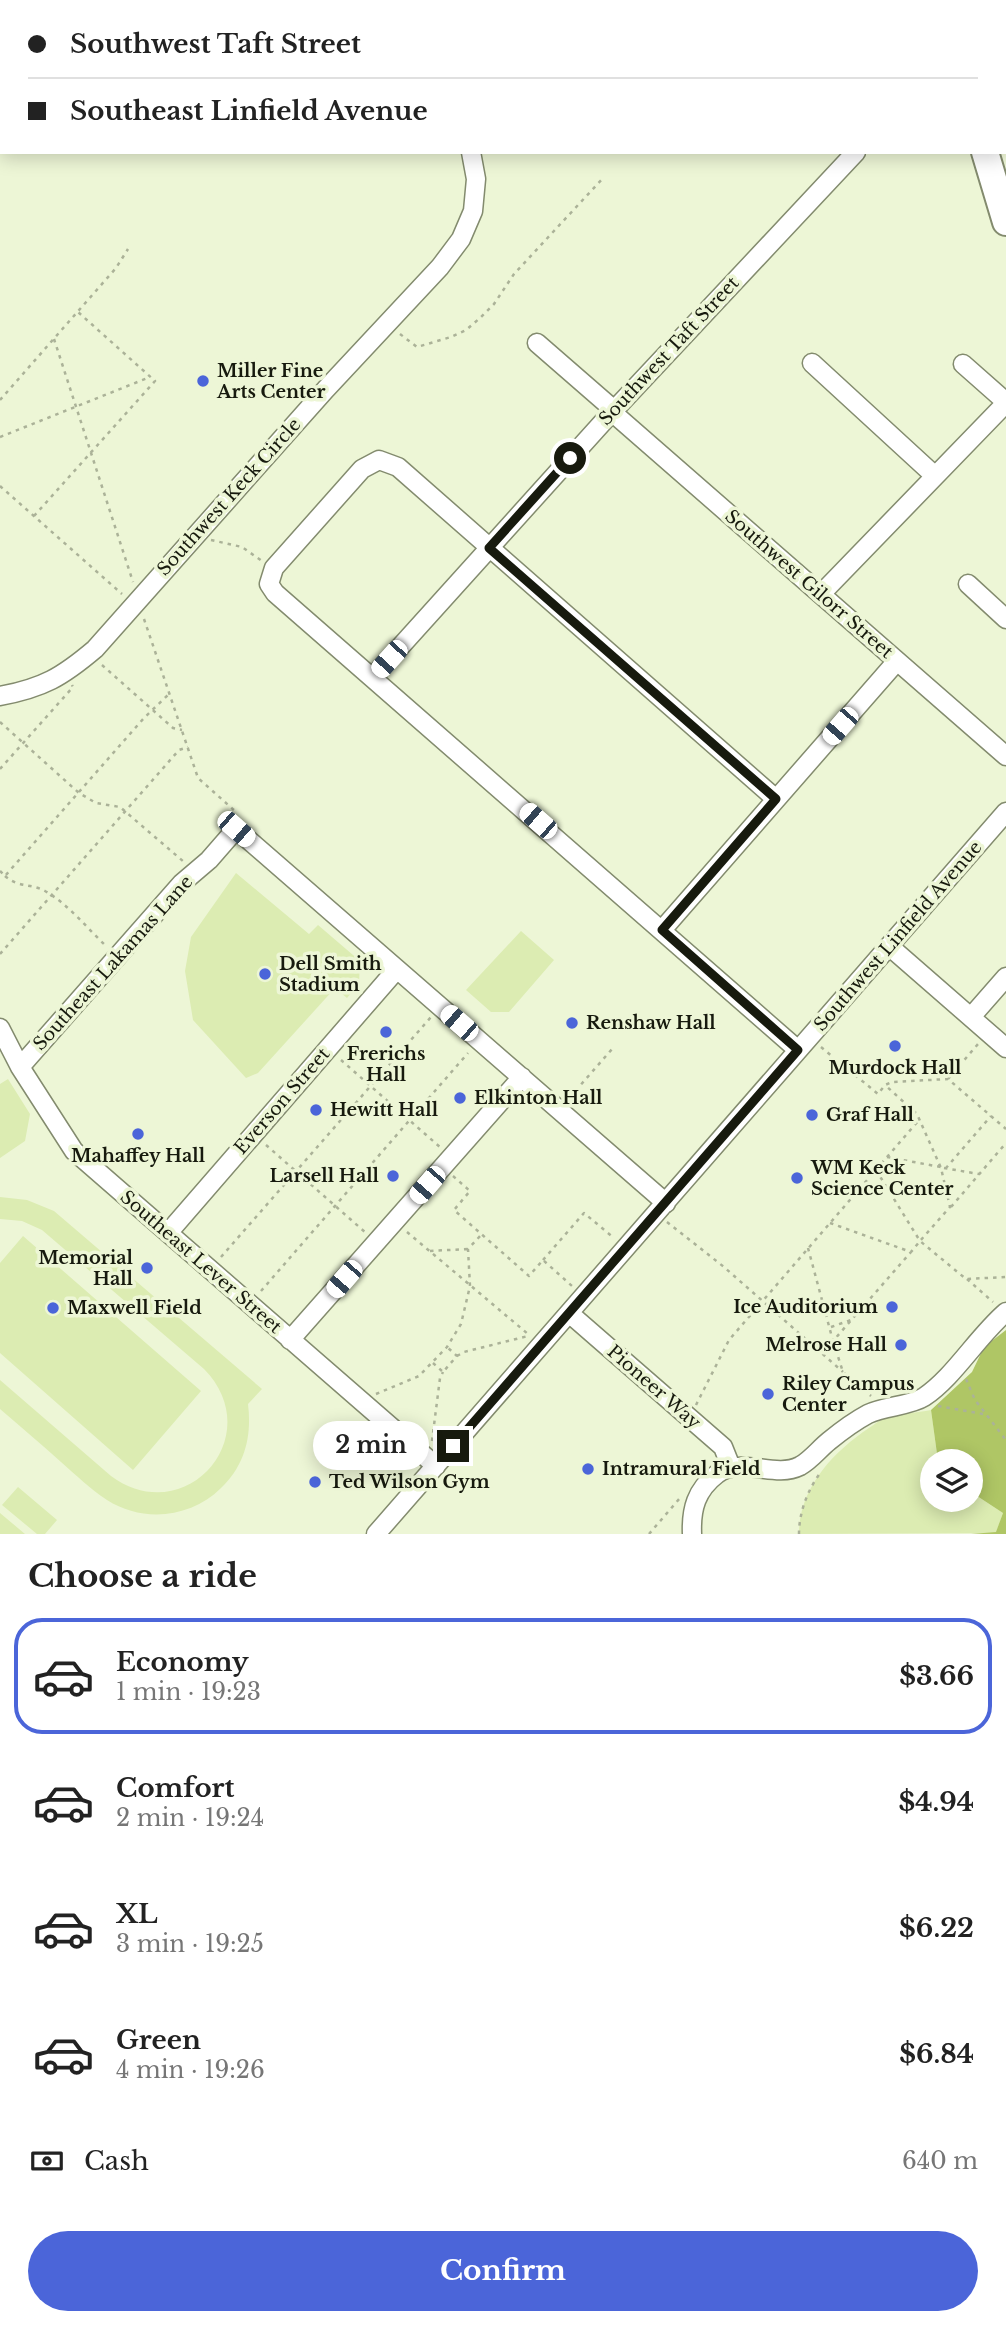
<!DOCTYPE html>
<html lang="en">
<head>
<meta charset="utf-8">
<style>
  body { margin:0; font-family:"Libre Baskerville",serif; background:#f2f2f2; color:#222; height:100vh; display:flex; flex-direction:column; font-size:26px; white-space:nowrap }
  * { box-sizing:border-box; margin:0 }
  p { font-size:23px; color:#767676 }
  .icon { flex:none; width:38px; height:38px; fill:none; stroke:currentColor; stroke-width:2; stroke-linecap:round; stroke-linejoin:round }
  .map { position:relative; height:1534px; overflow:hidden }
  .details { display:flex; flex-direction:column; background:#fff; flex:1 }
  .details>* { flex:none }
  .guide { position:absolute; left:0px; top:0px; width:1006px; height:154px; box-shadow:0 4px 18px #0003; display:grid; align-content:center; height:154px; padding:0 28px; background:#fff }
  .tools { position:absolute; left:920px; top:1449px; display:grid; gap:14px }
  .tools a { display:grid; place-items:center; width:63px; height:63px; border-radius:50%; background:#fff; box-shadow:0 4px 18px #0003; font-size:35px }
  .end { position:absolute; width:32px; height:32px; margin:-16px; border:9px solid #171a0e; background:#fff; box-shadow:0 0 0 4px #fff }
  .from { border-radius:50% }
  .bubble { position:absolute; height:49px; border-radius:24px; background:#fff; box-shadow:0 4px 18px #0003; font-size:23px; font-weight:700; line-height:49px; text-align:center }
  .car { position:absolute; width:21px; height:42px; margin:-21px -10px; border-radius:9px; box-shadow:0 0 5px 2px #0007; background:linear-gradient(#fff 24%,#345 0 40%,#fff 0 76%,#345 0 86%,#fff 0) }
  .guide b { display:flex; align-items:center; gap:24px; height:66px; font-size:26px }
  .guide b+b { border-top:2px solid #e0e0e0 }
  .guide i { width:18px; height:18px; background:#222 }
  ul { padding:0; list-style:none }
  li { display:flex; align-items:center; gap:21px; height:116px; margin:0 14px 10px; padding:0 14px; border:4px solid transparent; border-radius:28px }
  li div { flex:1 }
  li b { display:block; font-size:26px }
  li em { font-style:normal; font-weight:700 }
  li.selected { border-color:#4b65d9 }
  li>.icon { width:63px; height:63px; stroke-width:1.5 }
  h2 { padding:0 28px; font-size:32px; line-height:84px }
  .pay { display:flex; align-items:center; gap:18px; height:77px; padding:0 28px; font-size:26px }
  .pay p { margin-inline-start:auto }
  .cta { display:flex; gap:14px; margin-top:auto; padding:14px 28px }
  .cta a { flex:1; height:80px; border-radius:42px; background:#4b65d9; color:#fff; font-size:28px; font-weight:700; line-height:80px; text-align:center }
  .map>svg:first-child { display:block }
  .green { fill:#dcecb2 }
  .forest { fill:#afc665 }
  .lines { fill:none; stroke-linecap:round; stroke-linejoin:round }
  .minor-casing { stroke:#838b6e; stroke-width:21 }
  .highway-casing { stroke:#838b6e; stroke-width:30 }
  .path { stroke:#abb298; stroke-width:2.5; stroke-dasharray:3.5 5; stroke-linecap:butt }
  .minor { stroke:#fff; stroke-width:18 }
  .highway { stroke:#fff; stroke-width:26 }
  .route { stroke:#171a0e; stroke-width:9 }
  .poi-dot { fill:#4b65d9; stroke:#edf6d6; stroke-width:2.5 }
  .labels { text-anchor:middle; stroke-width:7; stroke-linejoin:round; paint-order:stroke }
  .street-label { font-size:18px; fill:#171a0e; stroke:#edf6d6 }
  .poi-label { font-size:18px; font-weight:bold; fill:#171a0e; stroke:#edf6d6; text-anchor:start }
</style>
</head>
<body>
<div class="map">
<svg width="1006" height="1534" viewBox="0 0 1006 1534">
  <rect width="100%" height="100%" fill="#edf6d6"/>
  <path class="green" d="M236,873l73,61 9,-9 42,36 -1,23 -12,14 -12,-10 -77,85 -12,5 -53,-58 -8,-49 6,-34z
    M521,931l33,29 -45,52h-18l-25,-22z
    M8,1079l22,35 -5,27 -25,17v-74z
    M0,1197l27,3 27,11 208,178 -14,15c4,32 -3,61 -27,84 -30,30 -78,35 -114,12 -17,-11 -31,-25 -46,-38 -20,-18 -41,-36 -61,-53v-29l111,96c75,55 158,-41 93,-107l-162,-139 -20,-9 -22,-2z
    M23,1236l178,155 -68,79 -133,-117v-90z
    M931,1410l7,51h-5v39h38v-8l32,21 -7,20 -197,1c0,-46 34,-82 70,-106 6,-4 12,-9 19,-11 13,-4 29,-4 43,-7z
    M18,1487l39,33 -12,14h-8l-35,-29z
    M0,1513l25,21h-25z"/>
  <path class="forest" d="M1006,1330v204h-35l25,-2 7,-19 -32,-21v-31h-33l-7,-51 41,-38 12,-25z"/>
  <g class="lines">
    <defs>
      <path id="minor" d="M424,0l1,2
        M840,2l2,-2
        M537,343l77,67
        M812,363l123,113
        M963,364l43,38
        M612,412l394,344
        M968,584l38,35
        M821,594l185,-191
        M373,677l230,-255 253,-270
        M0,696c43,-8 62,-19 95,-47l231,-260 114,-122 21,-28 12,-28 3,-32 -5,-27
        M776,799l-378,-332 -19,-7 -17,9 -88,99 -5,16 6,9 523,457
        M662,930l235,-269
        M889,946l117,102
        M971,1017l35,-40
        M0,1028l20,39 54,84 362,315
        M20,1067l162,-184 27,-23 27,-31 430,374
        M168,1233l229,-264
        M569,1313l154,134 8,20
        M290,1340l232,-263
        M376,1534l630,-722
        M692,1534c-1,-25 4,-44 25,-60 25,-18 57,5 83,-8 11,-6 19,-17 29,-25 11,-9 26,-20 39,-27 17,-8 42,-8 56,-17 30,-20 53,-60 82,-85"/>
      <path id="highway" d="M940,0v2
        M985,152l21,70"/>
    </defs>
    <use href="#minor" class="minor-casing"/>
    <use href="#highway" class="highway-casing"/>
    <path class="path" d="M400,334l17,13 34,-10 15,-7 14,-12 14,-14 20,-30 14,-15 76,-82
      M54,339l79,243
      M0,400l116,-132 12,-19
      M0,437l150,-60
      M0,486l122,108
      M34,516l121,-135 -77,-69
      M211,540l31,7 20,14
      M144,619l54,159 37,33 1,3
      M102,665l71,63 9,2
      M0,722l79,71 17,10 24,4 64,55
      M0,769l73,-82 -1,-2
      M0,871l5,5 139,-158 26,-25
      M5,876c14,12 25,7 40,15 23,13 42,37 61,55
      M0,954l179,-204 9,-3
      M821,1047l24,20
      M341,1060l100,88
      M855,1075l23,19 7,-9 7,-3 56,-3 58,50
      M948,1079l30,-35
      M570,1097l43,-49
      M266,1145l100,88
      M887,1157l59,11 45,-52
      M944,1168l35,6
      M876,1170l44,71 30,-34 -9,-39 -24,-54 -32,-29
      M453,1176l17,15 -16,19 75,66 14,-16 29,26
      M951,1207l55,-64
      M667,1222l57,45 119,105
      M830,1223l81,29 9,-11 46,38 40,-2
      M407,1232l121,102
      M808,1248l25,93 78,-89
      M430,1251l38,-2
      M221,1257l210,-240
      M543,1260l41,-47 30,25
      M967,1279l26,23
      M261,1291l207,-238
      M831,1327l20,-7
      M833,1341l10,31 28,24
      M823,1354l10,-13
      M457,1356l7,-4 64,-16
      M433,1363l10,9 14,-16 -10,-9
      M966,1379l9,21 31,40
      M376,1394l43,-18 28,-29 14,-23 9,-38 -2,-37 14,-15
      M696,1405l33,-65 190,-220
      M938,1406l45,8
      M432,1441l8,-63 3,-6
      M649,1534l31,-36
      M799,1534c0,-22 9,-45 22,-62"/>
    <use href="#minor" class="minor"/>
    <use href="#highway" class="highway"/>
  </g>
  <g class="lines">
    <path class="route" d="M453,1446l345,-396 -136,-120 114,-131 -287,-251 81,-90"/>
  </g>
  <g class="poi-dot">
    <circle cx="203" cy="381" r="7"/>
    <circle cx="265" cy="974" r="7"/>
    <circle cx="572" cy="1023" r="7"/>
    <circle cx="386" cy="1032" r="7"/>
    <circle cx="895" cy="1046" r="7"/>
    <circle cx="460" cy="1098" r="7"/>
    <circle cx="316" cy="1110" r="7"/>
    <circle cx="812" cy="1115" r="7"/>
    <circle cx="138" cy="1134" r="7"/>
    <circle cx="393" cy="1176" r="7"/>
    <circle cx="797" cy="1178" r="7"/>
    <circle cx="147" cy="1268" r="7"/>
    <circle cx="892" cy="1307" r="7"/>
    <circle cx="53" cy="1308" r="7"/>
    <circle cx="901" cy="1345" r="7"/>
    <circle cx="768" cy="1394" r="7"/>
    <circle cx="588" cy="1469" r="7"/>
    <circle cx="315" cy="1482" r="7"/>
  </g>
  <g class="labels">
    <g class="street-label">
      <text transform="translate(669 351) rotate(-47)" y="6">Southwest Taft Street</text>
      <text transform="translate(229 497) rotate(-48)" y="6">Southwest Keck Circle</text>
      <text transform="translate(809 584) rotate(41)" y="6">Southwest Gilorr Street</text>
      <text transform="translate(898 936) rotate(-49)" y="6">Southwest Linfield Avenue</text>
      <text transform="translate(113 963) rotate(-48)" y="6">Southeast Lakamas Lane</text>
      <text transform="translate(282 1101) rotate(-49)" y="6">Everson Street</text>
      <text transform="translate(201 1262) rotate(41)" y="6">Southeast Lever Street</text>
      <text transform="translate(654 1387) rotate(41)" y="6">Pioneer Way</text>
    </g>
    <g class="poi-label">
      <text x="217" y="377">Miller Fine<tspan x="217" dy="21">Arts Center</tspan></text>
      <text x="279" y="970">Dell Smith<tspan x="279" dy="21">Stadium</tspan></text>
      <text x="586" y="1029">Renshaw Hall</text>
      <text x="386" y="1060" text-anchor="middle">Frerichs<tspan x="386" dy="21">Hall</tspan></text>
      <text x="895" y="1074" text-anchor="middle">Murdock Hall</text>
      <text x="474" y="1104">Elkinton Hall</text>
      <text x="330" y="1116">Hewitt Hall</text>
      <text x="826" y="1121">Graf Hall</text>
      <text x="138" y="1162" text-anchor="middle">Mahaffey Hall</text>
      <text x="811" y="1174">WM Keck<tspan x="811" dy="21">Science Center</tspan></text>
      <text x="379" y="1182" text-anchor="end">Larsell Hall</text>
      <text x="133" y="1264" text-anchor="end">Memorial<tspan x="133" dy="21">Hall</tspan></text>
      <text x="878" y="1313" text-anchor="end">Ice Auditorium</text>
      <text x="67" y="1314">Maxwell Field</text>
      <text x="887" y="1351" text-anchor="end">Melrose Hall</text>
      <text x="782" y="1390">Riley Campus<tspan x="782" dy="21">Center</tspan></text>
      <text x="602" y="1475">Intramural Field</text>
      <text x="329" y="1488">Ted Wilson Gym</text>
    </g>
  </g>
</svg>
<div class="tools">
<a><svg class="icon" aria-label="layers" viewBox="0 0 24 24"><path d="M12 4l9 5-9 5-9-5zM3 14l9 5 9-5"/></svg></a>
</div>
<i class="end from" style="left:570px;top:458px"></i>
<i class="end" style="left:453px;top:1446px"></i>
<div class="bubble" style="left:313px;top:1421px;width:116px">2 min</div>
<i class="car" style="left:389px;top:659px;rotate:222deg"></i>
<i class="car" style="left:840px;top:726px;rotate:221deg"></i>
<i class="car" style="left:538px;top:821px;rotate:311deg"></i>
<i class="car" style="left:236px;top:829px;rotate:131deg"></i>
<i class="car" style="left:459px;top:1023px;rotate:311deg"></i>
<i class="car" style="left:427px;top:1185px;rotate:221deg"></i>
<i class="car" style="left:344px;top:1279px;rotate:221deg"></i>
<div class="guide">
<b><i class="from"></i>Southwest Taft Street</b>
<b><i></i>Southeast Linfield Avenue</b>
</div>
</div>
<section class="details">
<h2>Choose a ride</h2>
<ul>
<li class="selected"><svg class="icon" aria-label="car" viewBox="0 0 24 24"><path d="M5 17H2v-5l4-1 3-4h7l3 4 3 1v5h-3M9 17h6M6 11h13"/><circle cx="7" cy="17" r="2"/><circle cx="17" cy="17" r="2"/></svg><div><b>Economy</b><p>1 min · 19:23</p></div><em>$3.66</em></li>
<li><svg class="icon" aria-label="car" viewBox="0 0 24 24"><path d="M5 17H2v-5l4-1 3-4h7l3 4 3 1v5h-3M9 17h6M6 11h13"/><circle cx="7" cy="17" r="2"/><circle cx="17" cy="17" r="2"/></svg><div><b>Comfort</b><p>2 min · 19:24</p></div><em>$4.94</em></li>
<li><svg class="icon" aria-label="car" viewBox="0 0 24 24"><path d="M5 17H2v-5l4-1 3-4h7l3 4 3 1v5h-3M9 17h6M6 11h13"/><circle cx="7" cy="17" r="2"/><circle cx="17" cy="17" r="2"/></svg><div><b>XL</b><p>3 min · 19:25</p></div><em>$6.22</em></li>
<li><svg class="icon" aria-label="car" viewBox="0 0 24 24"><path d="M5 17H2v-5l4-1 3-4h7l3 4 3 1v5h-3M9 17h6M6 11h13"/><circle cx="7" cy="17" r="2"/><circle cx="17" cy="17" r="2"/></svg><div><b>Green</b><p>4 min · 19:26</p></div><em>$6.84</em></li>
</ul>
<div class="pay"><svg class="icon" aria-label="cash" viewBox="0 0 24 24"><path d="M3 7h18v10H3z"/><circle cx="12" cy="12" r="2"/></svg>Cash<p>640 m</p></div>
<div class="cta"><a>Confirm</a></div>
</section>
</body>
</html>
